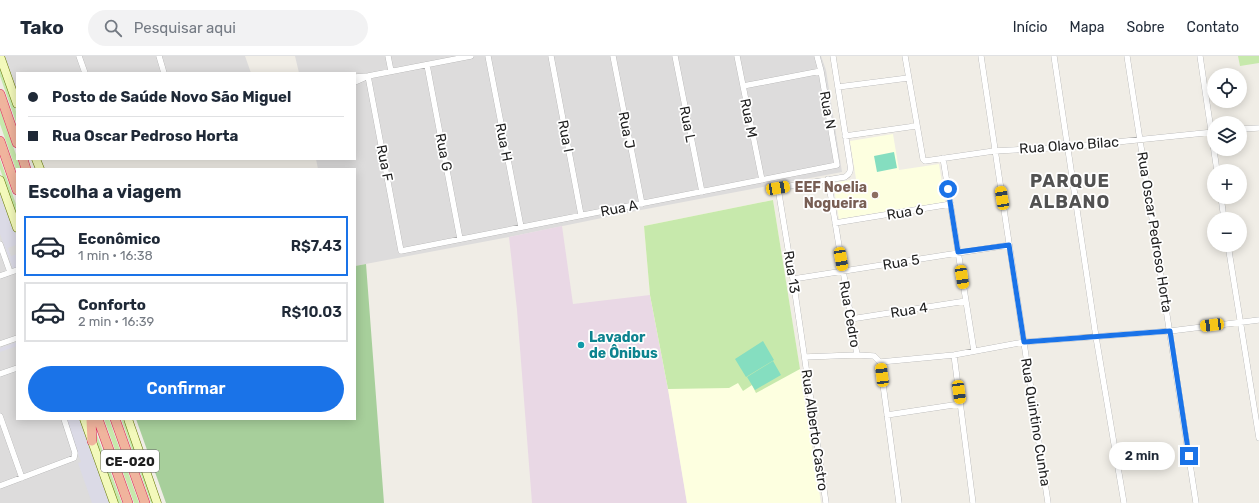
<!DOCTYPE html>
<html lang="pt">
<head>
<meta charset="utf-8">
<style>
  body { margin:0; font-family:Rubik,sans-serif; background:#f2f2f3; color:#1f2937; height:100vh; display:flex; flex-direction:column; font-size:15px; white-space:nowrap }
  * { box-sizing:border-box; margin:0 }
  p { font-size:13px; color:#747a83 }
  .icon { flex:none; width:22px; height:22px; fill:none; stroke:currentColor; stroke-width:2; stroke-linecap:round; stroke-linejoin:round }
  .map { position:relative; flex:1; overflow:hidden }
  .drawer { position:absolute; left:16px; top:112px; width:340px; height:252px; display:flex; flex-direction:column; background:#fff; border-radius:0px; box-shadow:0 2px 10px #0003 }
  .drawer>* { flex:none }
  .top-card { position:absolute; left:16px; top:16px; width:340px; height:88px; border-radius:0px; box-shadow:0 2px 10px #0003; display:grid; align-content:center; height:88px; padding:0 12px; background:#fff }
  .buttons { position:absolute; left:1207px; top:12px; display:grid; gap:8px }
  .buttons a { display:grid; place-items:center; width:40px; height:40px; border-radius:50%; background:#fff; box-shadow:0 2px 10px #0003; font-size:20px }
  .end { position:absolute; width:18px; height:18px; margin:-9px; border:5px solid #1a73e8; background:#fff; box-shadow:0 0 0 2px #fff }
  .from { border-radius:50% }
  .bubble { position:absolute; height:28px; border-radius:14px; background:#fff; box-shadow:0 2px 10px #0003; font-size:13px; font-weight:600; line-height:28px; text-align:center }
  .car { position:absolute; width:12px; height:24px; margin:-12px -6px; border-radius:5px; box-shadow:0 0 3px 1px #0007; background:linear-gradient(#f5c518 24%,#345 0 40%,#f5c518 0 76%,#345 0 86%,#f5c518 0) }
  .top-card b { display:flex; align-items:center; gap:14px; height:38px; font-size:15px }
  .top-card b+b { border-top:1px solid #e0e1e3 }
  .top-card i { width:10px; height:10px; background:#1f2937 }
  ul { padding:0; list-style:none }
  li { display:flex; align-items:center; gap:12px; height:60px; margin:0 8px 6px; padding:0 4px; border:2px solid #e0e1e3; border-radius:0px }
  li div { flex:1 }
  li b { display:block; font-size:15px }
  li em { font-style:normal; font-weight:600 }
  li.active { border-color:#1a73e8 }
  li>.icon { width:36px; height:36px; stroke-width:1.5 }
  h2 { padding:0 12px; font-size:18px; line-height:48px }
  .button { display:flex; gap:8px; margin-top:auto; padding:8px 12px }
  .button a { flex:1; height:46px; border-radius:24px; background:#1a73e8; color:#fff; font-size:16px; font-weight:600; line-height:46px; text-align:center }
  header { display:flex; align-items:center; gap:24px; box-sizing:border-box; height:56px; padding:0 20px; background:#fff; border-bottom:1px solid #e0e1e3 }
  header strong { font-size:19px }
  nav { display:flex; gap:22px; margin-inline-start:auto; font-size:14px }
  .search { width:280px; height:36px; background:#f2f2f3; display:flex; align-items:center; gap:10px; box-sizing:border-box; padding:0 14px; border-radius:22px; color:#747a83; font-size:15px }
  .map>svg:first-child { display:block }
  .residential { fill:#dddcdc }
  .industrial { fill:#e9d8e5 }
  .education { fill:#fdffe0 }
  .grass { fill:#c7e9ac }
  .forest { fill:#a7cf9b }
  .pitch { fill:#85dec0 }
  .plaza { fill:#dbdae6 }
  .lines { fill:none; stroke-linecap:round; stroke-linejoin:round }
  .minor-casing { stroke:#a6a6a6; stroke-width:6 }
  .secondary-casing { stroke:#657706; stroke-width:9 }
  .trunk-casing { stroke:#da275b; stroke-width:10 }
  .minor { stroke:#fff; stroke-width:5.5 }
  .secondary { stroke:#f3f9bb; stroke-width:8 }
  .trunk { stroke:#f0b49d; stroke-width:9 }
  .route { stroke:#1a73e8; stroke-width:5 }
  .education-dot { fill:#8d6e63; stroke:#fff; stroke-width:1.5 }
  .culture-dot { fill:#0f9aa8; stroke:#fff; stroke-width:1.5 }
  .labels { text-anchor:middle; stroke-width:3.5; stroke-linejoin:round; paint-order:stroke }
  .shield { fill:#fff; stroke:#626262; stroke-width:1 }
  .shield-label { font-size:13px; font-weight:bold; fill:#1f1f1f }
  .street-label { font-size:14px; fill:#1f1f1f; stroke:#fff }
  .education-label { font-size:14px; font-weight:bold; fill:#785e54; stroke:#fff; text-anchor:end }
  .culture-label { font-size:14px; font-weight:bold; fill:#0d838f; stroke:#fff; text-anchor:start }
  .district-label { font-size:18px; font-weight:bold; letter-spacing:1px; fill:#525252; stroke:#fff }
</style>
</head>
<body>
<header>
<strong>Tako</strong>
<div class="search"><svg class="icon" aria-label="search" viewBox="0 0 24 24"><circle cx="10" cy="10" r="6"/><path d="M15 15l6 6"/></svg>Pesquisar aqui</div>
<nav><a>Início</a><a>Mapa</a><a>Sobre</a><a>Contato</a></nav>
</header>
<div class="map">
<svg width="1259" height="447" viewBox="0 0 1259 447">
  <rect width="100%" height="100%" fill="#f0ede6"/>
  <path class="residential" d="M0,0h245l6,17h-234v31z
    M295,0h526l5,14 16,102 -201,38 -132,27 -154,29v-97h-37l-2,-10h39v-86h-56z
    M0,124l17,48v191h67l30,84h-114z"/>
  <path class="industrial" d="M562,170l11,78 77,-9 18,94 19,114h-155l-15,-193 -8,-73z"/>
  <path class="education" d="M893,78l6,36 40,-6 6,38 -106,17 -6,-36 23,-4 -6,-38z
    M773,144l48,303h-134l-19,-114 -18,-94 -6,-69z"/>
  <path class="grass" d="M1238,0h21v7l-19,3z
    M0,10l17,48v11l-17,-49z
    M0,53l21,60h-4v4l-17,-49z
    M0,103l17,48v11l-17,-49z
    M773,144l27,169 -44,24 -4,-8 -9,6 -5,-8 -9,5 -61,1 -18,-94 -6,-69z
    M104,363h5l30,84h-5z
    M121,363h1l5,7 27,77h-3z
    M94,371l28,76h-4l-2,-6 -21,-59z"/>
  <path class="forest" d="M366,208l18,239h-218l-30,-84h219v-153z"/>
  <path class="pitch" d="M894,96l3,16 -20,4 -3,-16z
    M763,285l11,19 -28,17 -11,-18z
    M773,305l8,14 -26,15 -8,-13z"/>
  <path class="plaza" d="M0,134l17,48v9l-1,-2 -8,3 3,8 6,-2v14l-4,1 -13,-35v-30l2,-1 -2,-4z
    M17,286v4l-17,6v-4z
    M66,363h15l29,84h-18l-14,-40 3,-1z"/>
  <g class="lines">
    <defs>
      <path id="minor" d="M79,0l6,17
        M159,0l5,17
        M388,0l3,15
        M488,0l33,171
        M551,0l30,159
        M613,0l29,148
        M675,0l27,136
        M737,0l25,124
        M905,0l18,103 2,2 69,-10 74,-4 146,-15
        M981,0l67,447
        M1054,0l42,281 28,166
        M1127,0l69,447
        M1200,0l17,115
        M427,9l33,174
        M368,20l33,175 436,-86 -16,-94 -4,-15
        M355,21l13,-1 103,-20
        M355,26l9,-4
        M743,30l78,-15
        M838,31l70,-9
        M1240,73l19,-1
        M845,80l71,-10
        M943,102l31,193
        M828,123l29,176
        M1221,141l3,22
        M835,167l116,-19
        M0,188l10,28
        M1228,189l31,193
        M0,220l17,-6
        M793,223l216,-34
        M851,263l115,-18
        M0,288l17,-6
        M954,299l19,148
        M805,301l52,-2 17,1 6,6 19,141
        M880,306l74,-7 70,-13 146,-11 89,-11
        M0,318l17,-6
        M887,359l73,-11
        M0,360l22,62
        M0,430l74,-28 1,-5 -11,-34
        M826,447l-33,-224 -15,-91 67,-11c5,-3 6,-6 5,-13l-17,-108"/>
      <path id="secondary" d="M0,0l17,48
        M36,103l4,10
        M0,124l17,48
        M84,363l30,84
        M128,363l29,84"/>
      <path id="trunk" d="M0,38l17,49
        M0,85l17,49
        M23,103l3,10
        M91,363l1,22
        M98,363l30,84
        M115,363l30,84"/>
    </defs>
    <use href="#minor" class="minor-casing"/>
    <use href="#secondary" class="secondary-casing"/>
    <use href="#trunk" class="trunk-casing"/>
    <use href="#minor" class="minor"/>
    <use href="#secondary" class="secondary"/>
    <use href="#trunk" class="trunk"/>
  </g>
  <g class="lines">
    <path class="route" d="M948,133l10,63 51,-7 15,97 146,-11 19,125"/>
  </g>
  <circle class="education-dot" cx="875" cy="139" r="4"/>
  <circle class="culture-dot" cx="581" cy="289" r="4"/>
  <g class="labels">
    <rect class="shield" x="101" y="394" width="58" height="22" rx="3"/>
    <g class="shield-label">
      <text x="130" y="410">CE-020</text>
    </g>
    <g class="street-label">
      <text transform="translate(828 54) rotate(80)" y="5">Rua N</text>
      <text transform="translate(749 62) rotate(79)" y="5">Rua M</text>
      <text transform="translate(688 68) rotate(79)" y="5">Rua L</text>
      <text transform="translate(627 74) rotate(79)" y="5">Rua J</text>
      <text transform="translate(566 80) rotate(79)" y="5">Rua I</text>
      <text transform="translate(504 86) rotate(79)" y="5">Rua H</text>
      <text transform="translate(1069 89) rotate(-4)" y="5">Rua Olavo Bilac</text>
      <text transform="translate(444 96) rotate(79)" y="5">Rua G</text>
      <text transform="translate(385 107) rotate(79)" y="5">Rua F</text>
      <text transform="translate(619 152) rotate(-11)" y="5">Rua A</text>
      <text transform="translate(905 156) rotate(-9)" y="5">Rua 6</text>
      <text transform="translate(1155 176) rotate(81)" y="5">Rua Oscar Pedroso Horta</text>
      <text transform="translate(901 206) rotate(-9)" y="5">Rua 5</text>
      <text transform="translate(792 216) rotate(81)" y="5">Rua 13</text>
      <text transform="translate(909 254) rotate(-9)" y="5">Rua 4</text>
      <text transform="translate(850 258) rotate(80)" y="5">Rua Cedro</text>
      <text transform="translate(1036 366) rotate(81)" y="5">Rua Quintino Cunha</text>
      <text transform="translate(815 374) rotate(82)" y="5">Rua Alberto Castro</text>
    </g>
    <g class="education-label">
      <text x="867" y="136">EEF Noelia<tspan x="867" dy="16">Nogueira</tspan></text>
    </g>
    <g class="culture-label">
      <text x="589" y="286">Lavador<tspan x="589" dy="16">de Ônibus</tspan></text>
    </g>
    <g class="district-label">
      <text x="1070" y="131">PARQUE<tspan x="1070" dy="21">ALBANO</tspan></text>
    </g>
  </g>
</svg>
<div class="buttons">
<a><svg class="icon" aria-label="locate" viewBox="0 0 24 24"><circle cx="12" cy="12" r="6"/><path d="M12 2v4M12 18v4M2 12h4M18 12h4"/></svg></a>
<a><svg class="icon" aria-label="layers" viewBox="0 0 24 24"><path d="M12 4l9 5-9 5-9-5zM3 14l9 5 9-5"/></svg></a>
<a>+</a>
<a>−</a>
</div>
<i class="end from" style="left:948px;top:133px"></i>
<i class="end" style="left:1189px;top:400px"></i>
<div class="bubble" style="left:1109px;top:386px;width:66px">2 min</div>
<i class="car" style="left:778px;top:132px;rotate:80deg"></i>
<i class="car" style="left:1002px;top:142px;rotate:351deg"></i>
<i class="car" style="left:841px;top:203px;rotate:170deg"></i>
<i class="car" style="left:962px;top:221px;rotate:171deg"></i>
<i class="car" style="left:1212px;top:269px;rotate:263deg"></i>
<i class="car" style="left:882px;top:319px;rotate:353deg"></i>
<i class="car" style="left:959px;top:336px;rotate:172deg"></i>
<div class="top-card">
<b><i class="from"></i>Posto de Saúde Novo São Miguel</b>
<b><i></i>Rua Oscar Pedroso Horta</b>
</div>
<section class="drawer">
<h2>Escolha a viagem</h2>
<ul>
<li class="active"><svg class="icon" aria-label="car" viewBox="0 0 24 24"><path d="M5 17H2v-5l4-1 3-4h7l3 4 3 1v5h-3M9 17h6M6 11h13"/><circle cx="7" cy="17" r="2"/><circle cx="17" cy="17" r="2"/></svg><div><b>Econômico</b><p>1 min · 16:38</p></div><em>R$7.43</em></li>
<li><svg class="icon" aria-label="car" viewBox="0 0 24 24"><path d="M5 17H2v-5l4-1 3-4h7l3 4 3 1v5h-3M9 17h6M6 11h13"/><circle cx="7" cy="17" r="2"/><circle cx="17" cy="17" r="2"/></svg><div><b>Conforto</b><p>2 min · 16:39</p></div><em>R$10.03</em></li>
</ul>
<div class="button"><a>Confirmar</a></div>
</section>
</div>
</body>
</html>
